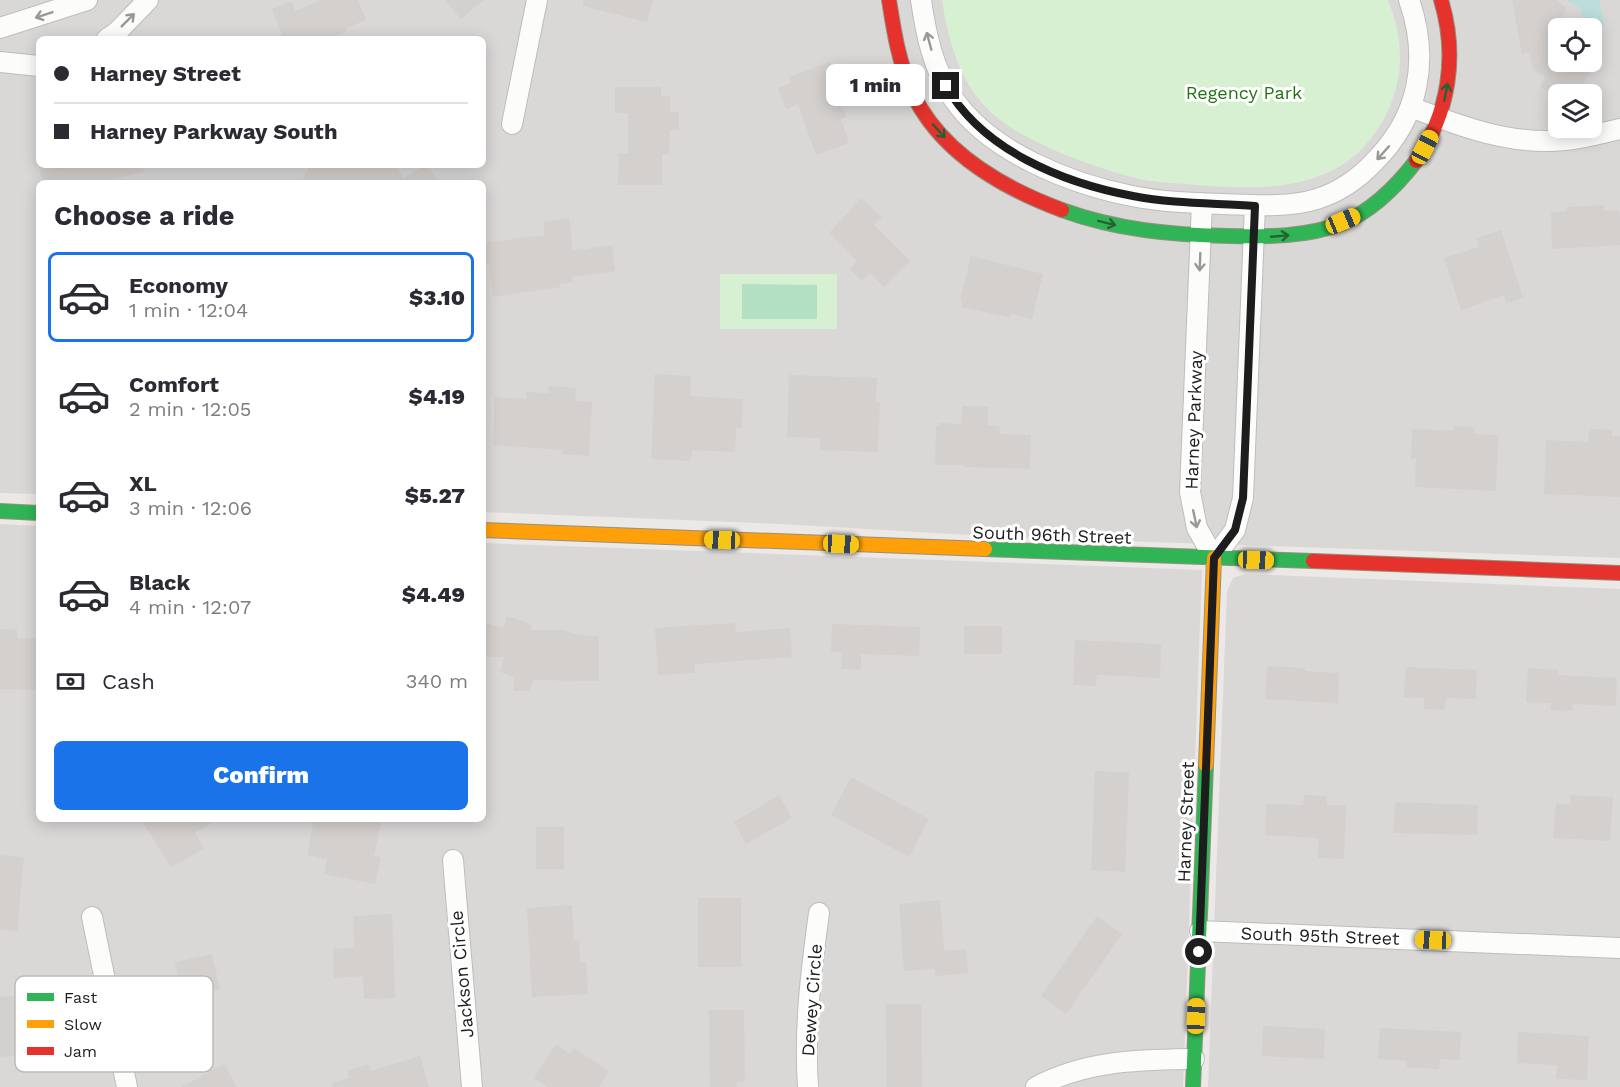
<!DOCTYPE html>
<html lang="en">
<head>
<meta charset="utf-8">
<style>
  body { margin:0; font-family:"Work Sans",sans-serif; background:#f2f2f3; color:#2b2b33; height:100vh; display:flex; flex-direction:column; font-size:22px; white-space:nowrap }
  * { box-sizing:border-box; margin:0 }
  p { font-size:20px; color:#7c7c81 }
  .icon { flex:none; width:33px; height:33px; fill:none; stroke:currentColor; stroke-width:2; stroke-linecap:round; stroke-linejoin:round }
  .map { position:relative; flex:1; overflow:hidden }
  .details { position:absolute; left:36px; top:180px; width:450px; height:642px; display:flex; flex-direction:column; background:#fff; border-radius:9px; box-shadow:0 3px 15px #0003 }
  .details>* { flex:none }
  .banner { position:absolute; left:36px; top:36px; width:450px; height:132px; border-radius:9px; box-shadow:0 3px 15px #0003; display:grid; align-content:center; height:132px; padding:0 18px; background:#fff }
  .controls { position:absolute; left:1548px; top:18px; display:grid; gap:12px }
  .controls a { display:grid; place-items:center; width:54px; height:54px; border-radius:9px; background:#fff; box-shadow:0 3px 15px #0003; font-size:30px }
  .end { position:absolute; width:27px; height:27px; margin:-14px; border:8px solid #1d1d1d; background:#fff; box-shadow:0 0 0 3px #fff }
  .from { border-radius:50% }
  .bubble { position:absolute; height:42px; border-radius:9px; background:#fff; box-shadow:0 3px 15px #0003; font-size:20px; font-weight:800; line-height:42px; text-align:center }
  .car { position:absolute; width:18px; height:36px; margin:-18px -9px; border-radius:8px; box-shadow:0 0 4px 2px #0007; background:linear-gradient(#f5c518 24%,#345 0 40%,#f5c518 0 76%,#345 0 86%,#f5c518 0) }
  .banner b { display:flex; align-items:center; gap:21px; height:57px; font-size:22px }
  .banner b+b { border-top:2px solid #e1e1e2 }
  .banner i { width:15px; height:15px; background:#2b2b33 }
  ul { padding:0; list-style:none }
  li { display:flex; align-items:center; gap:18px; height:90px; margin:0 12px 9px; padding:0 6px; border:3px solid transparent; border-radius:9px }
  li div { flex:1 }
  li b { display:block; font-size:22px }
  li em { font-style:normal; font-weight:800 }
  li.active { border-color:#1a73e8 }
  li>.icon { width:54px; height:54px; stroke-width:1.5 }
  h2 { padding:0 18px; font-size:27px; line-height:72px }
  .pay { display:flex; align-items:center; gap:15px; height:66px; padding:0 18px; font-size:22px }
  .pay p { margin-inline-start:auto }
  .button { display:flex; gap:12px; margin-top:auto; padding:12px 18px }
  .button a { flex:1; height:69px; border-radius:9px; background:#1a73e8; color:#fff; font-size:24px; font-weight:800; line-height:69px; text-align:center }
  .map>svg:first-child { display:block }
  .residential { fill:#dad8d7; fill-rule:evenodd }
  .park { fill:#d8f0d2 }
  .pitch { fill:#b3dfc2 }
  .water { fill:#bbdedd }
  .building { fill:#d3d0ce }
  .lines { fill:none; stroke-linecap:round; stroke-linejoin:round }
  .street-casing { stroke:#bebdbc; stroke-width:22 }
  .fast-casing { stroke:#94917f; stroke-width:16 }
  .slow-casing { stroke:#94917f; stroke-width:16 }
  .jam-casing { stroke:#94917f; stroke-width:16 }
  .street { stroke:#fcfcfb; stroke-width:20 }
  .fast { stroke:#30b455; stroke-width:14 }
  .slow { stroke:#ff9f0a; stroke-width:14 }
  .jam { stroke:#e5322d; stroke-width:14 }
  .oneway { stroke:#989897 }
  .oneway2 { stroke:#266136 }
  .route { stroke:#1d1d1d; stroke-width:8 }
  .labels { text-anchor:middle; stroke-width:6; stroke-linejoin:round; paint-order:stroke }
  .park-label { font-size:18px; fill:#207412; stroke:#fff }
  .street-label { font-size:18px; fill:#1d1d1d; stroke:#fff }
  .key { fill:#fff; stroke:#bbb; stroke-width:1.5 }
  .key-label { font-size:16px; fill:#1d1d1d }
</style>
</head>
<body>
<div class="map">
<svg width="1620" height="1087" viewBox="0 0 1620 1087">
  <rect width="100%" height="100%" fill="#ebe8e5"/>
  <path class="residential" d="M0,0h1620v558l-615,-21 -225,-13 -297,-12v-329h-444v311l-39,-1zM1558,28h34v34h-34zM39,39h444v126h-444zM1558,94h34v34h-34z
    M0,524l39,2v293h444v-276l719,27 -19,517h-1183z
    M1245,574l375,15v498h-412l19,-496 6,-13z"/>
  <path class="park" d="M942,0h446c14,35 17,71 2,106 -9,22 -27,46 -48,59 -44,27 -97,23 -146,20 -24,-2 -50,-3 -72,-10 -44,-13 -110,-36 -141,-71 -26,-30 -35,-66 -41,-104z
    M720,274h117v55h-117z"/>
  <path class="pitch" d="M742,284l75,1v34h-75z"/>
  <path class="water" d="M1567,0h32l6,27 -20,1 -4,-19z"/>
  <path class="building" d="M321,0h37l8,20 -20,8 1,3 -20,8h-43l-12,-30 19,-8 4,10z
    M445,0h39l-23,19z
    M583,0h70l-6,22 -64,-16z
    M1512,0h44l11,8 -5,8 2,12h-6v34h34l-6,8 4,3 -15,21h-24l-11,-7 5,-10 -12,-7 -4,-18 -7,2z
    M830,62l9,25 -3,2 10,28 -5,2 8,24 -33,12 -18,-51 -12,5 -8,-21 13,-5 -2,-6z
    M615,87h46v9h9v16h9v18h-9l-1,24h-7v31h-44l1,-32h9v-40h-13z
    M39,165h104l1,7 -48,11h-53z
    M310,165h86l8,13 20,-13h4l12,18h-139z
    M861,198l21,19 -8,8 36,36 -26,26 -14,-14 -8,8 -12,-12 7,-8 -28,-28z
    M1604,205v6l14,-1 2,4v31l-68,4 -1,-37 16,-1v-4z
    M569,218l4,33 39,-6 3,26 -43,6 1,5 -13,2v3l-67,10 -4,-33 -6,1v-22l62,-8 -2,-13z
    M1501,230l22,67 -17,6 -2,-8 -43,15 -17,-52 35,-11 -3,-9z
    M971,256l72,18 -11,45 -22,-6 -1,4 -48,-10 1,-6 -2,-1z
    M655,374l36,2 -1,20 53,3 -1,29h-6l-1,24 -43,-2 -1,11 -40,-2z
    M789,375l88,3 -1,24h4l-2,50 -58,-2v-12l-33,-1z
    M549,386l27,2 -1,13 17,1 -3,54 -27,-2 1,-4 -70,-5 2,-48 31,2v-7l23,1z
    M962,406l26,1v18l10,1 2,2v6l31,1 -1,34 -66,-2 1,-2h-30l1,-40 3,1v-3l22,1z
    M1454,426l20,1 -1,7 25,1 -2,56 -81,-4 1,-28h-5l1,-30 42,2z
    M1589,429l23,1v6h8v61l-76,-3 2,-54 42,2z
    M507,616l24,8v6h32l17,5 19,1v45l-66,-1 -3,11h-16v-14l-14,-5 4,-15h-21v-35l20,6z
    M735,623l1,9 54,-4 2,29 -97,7v9l-37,2 -3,-47z
    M832,624l88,3 -1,29 -58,-2v16l-20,-1 1,-17h-11z
    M964,626h38v28h-38z
    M0,629l17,1v8l22,1v51l-39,-1z
    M1075,640l86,4 -1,34 -63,-3 -1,11 -23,-1z
    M1267,666l38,2v3l34,2 -1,30 -73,-4z
    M1406,667l71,3 -1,29 -30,-1 -1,12 -21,-1v-11l-20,-1z
    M1528,668l30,2v5l59,3 -1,28 -43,-2v7l-23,-1 1,-7 -25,-1z
    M1095,771l34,1 -4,100 -34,-2z
    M851,777l78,42 -20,38 -78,-42z
    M779,795l13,23 -46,26 -12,-22z
    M1304,795l23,1v9h19l-2,54 -26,-1 1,-20 -54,-3 1,-31 37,1z
    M1570,795l43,2 -3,44 -57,-3 3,-35 14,1z
    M1395,802l83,3 -1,30 -84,-2z
    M141,819h76l-22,14 9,15 -33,20z
    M314,819h68l-8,37 7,1 -6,27 -51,-10 3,-15 -20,-4z
    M536,827h28v42h-28z
    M0,855l24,2 -7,74 -17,-2z
    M698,898h43v69h-43z
    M940,900l4,51 22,-2 2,24 -33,3v-7l-31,2 -5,-67z
    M572,905l2,36h5l1,21h6l2,32 -56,3 -5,-89z
    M392,914l3,84 -31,1 -1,-23 -29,2 -1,-29 21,-1 -1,-32z
    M1097,916l25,18 -56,80 -25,-18z
    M212,954l8,35 -38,8 -7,-35z
    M42,992l2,22 -16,2 4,38 -32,3v-60z
    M886,1004h35l1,83h-35z
    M709,1010h35l1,72h-8v5h-27z
    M1263,1026l62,3 -1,30 -62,-3z
    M1380,1028l81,4 -1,28 -20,-1 -1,10 -32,-1v-7l-29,-2z
    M1518,1032l71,4 -2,44 -31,-1 1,-14 -40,-2z
    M556,1044l14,10 4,-6 35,23 -10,16h-52l-13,-9z
    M420,1056l9,31h-96l-1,-4 17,-5 -2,-7 21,-7 3,7z
    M224,1064l13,23h-56z"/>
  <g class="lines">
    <defs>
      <path id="street" d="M921,0c5,34 12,69 32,98 36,54 118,86 179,98 30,6 60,7 91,8 31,1 64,4 94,-5 22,-7 41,-20 57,-37 45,-45 56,-102 35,-162
        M0,28l87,-28
        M107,39l10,-7 31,-32
        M0,62l39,4
        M1411,107c48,19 101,39 154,33 19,-2 37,-7 55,-11
        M512,124l25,-124
        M1202,203l-12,289 7,36 17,30 21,-28 8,-32 12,-293
        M453,860l19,227
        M92,917l35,170
        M1200,931l420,17
        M808,1087c-4,-59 3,-116 11,-174
        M1036,1087c51,-27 103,-27 158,-28"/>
      <path id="fast" d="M1062,210c55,20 110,25 167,26 38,1 78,1 114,-13 30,-13 53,-36 73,-62
        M0,511l39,2
        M985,549l328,12
        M1193,1087l13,-322"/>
      <path id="slow" d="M483,530l502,19
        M1206,765l8,-207"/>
      <path id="jam" d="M889,0c5,32 10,64 24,94 28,59 90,94 149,116
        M1416,161c33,-48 42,-105 25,-161
        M1313,561l307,12"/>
    </defs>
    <use href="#street" class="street-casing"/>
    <use href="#fast" class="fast-casing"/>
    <use href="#slow" class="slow-casing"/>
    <use href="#jam" class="jam-casing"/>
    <use href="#street" class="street"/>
    <use href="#fast" class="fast"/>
    <use href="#slow" class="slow"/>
    <use href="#jam" class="jam"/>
  </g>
  <defs><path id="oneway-shaft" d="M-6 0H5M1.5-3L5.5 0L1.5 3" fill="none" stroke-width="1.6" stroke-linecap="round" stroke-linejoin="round" transform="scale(1.5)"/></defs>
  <g class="oneway">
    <use href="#oneway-shaft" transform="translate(44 15) rotate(162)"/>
    <use href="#oneway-shaft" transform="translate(128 20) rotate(-45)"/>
    <use href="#oneway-shaft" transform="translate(929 41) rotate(-105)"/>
    <use href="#oneway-shaft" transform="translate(1383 153) rotate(132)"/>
    <use href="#oneway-shaft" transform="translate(1200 262) rotate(92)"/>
    <use href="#oneway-shaft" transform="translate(1195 519) rotate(78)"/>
  </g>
  <g class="oneway2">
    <use href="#oneway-shaft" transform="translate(1446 92) rotate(-79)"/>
    <use href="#oneway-shaft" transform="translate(939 131) rotate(47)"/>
    <use href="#oneway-shaft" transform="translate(1107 223) rotate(14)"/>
    <use href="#oneway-shaft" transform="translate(1280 236) rotate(-5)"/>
  </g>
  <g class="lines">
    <path class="route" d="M946,86c36,64 117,97 187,110 40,8 82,7 122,10l-12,292 -8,32 -21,28 -15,394"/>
  </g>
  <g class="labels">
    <g class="park-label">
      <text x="1244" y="99">Regency Park</text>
    </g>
    <g class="street-label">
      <text transform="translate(1194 420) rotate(-88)" y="6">Harney Parkway</text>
      <text transform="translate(1052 535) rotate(2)" y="6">South 96th Street</text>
      <text transform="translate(1186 822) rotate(-88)" y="6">Harney Street</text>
      <text transform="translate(1320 936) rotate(2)" y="6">South 95th Street</text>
      <text transform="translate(462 974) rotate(-95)" y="6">Jackson Circle</text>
      <text transform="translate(812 1000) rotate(-86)" y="6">Dewey Circle</text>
    </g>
  </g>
  <rect x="15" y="976" width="198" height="96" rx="9" class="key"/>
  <rect x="27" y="993" width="27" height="8" fill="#30b455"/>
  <rect x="27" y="1020" width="27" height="8" fill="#ff9f0a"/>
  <rect x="27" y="1047" width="27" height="8" fill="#e5322d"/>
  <g class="key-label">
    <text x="64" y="1003">Fast</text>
    <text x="64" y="1030">Slow</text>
    <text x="64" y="1057">Jam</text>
  </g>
</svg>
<div class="controls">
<a><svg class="icon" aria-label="locate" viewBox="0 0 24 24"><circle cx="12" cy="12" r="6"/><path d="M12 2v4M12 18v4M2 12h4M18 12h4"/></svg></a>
<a><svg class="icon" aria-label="layers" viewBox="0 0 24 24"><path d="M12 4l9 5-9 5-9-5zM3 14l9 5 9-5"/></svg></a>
</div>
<i class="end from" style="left:1199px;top:952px"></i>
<i class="end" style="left:946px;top:86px"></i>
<div class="bubble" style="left:826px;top:64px;width:99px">1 min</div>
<i class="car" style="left:1425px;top:147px;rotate:28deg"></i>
<i class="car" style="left:1343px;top:221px;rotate:67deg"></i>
<i class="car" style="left:722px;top:540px;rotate:272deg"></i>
<i class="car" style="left:841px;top:544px;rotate:93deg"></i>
<i class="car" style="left:1256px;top:560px;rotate:92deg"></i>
<i class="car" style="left:1433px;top:940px;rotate:272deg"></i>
<i class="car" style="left:1196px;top:1016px;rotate:2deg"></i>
<div class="banner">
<b><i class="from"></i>Harney Street</b>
<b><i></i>Harney Parkway South</b>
</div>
<section class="details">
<h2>Choose a ride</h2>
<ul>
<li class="active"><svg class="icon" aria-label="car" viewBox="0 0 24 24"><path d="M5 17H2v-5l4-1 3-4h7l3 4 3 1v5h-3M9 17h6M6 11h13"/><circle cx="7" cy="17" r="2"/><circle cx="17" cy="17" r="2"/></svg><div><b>Economy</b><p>1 min · 12:04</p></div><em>$3.10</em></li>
<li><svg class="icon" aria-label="car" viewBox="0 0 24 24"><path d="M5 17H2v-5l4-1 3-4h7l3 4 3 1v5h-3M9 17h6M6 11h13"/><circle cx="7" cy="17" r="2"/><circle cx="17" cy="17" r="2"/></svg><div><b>Comfort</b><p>2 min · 12:05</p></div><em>$4.19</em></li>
<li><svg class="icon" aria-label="car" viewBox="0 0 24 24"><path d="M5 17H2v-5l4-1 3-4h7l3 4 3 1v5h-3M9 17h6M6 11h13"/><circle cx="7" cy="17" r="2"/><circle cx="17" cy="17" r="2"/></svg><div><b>XL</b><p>3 min · 12:06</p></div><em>$5.27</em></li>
<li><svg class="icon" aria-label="car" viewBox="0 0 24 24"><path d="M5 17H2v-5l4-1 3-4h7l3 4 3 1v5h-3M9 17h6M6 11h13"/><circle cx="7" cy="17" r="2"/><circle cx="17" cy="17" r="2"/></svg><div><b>Black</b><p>4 min · 12:07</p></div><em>$4.49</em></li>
</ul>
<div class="pay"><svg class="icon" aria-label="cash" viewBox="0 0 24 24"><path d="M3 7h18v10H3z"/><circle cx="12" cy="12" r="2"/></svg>Cash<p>340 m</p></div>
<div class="button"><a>Confirm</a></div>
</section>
</div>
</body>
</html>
